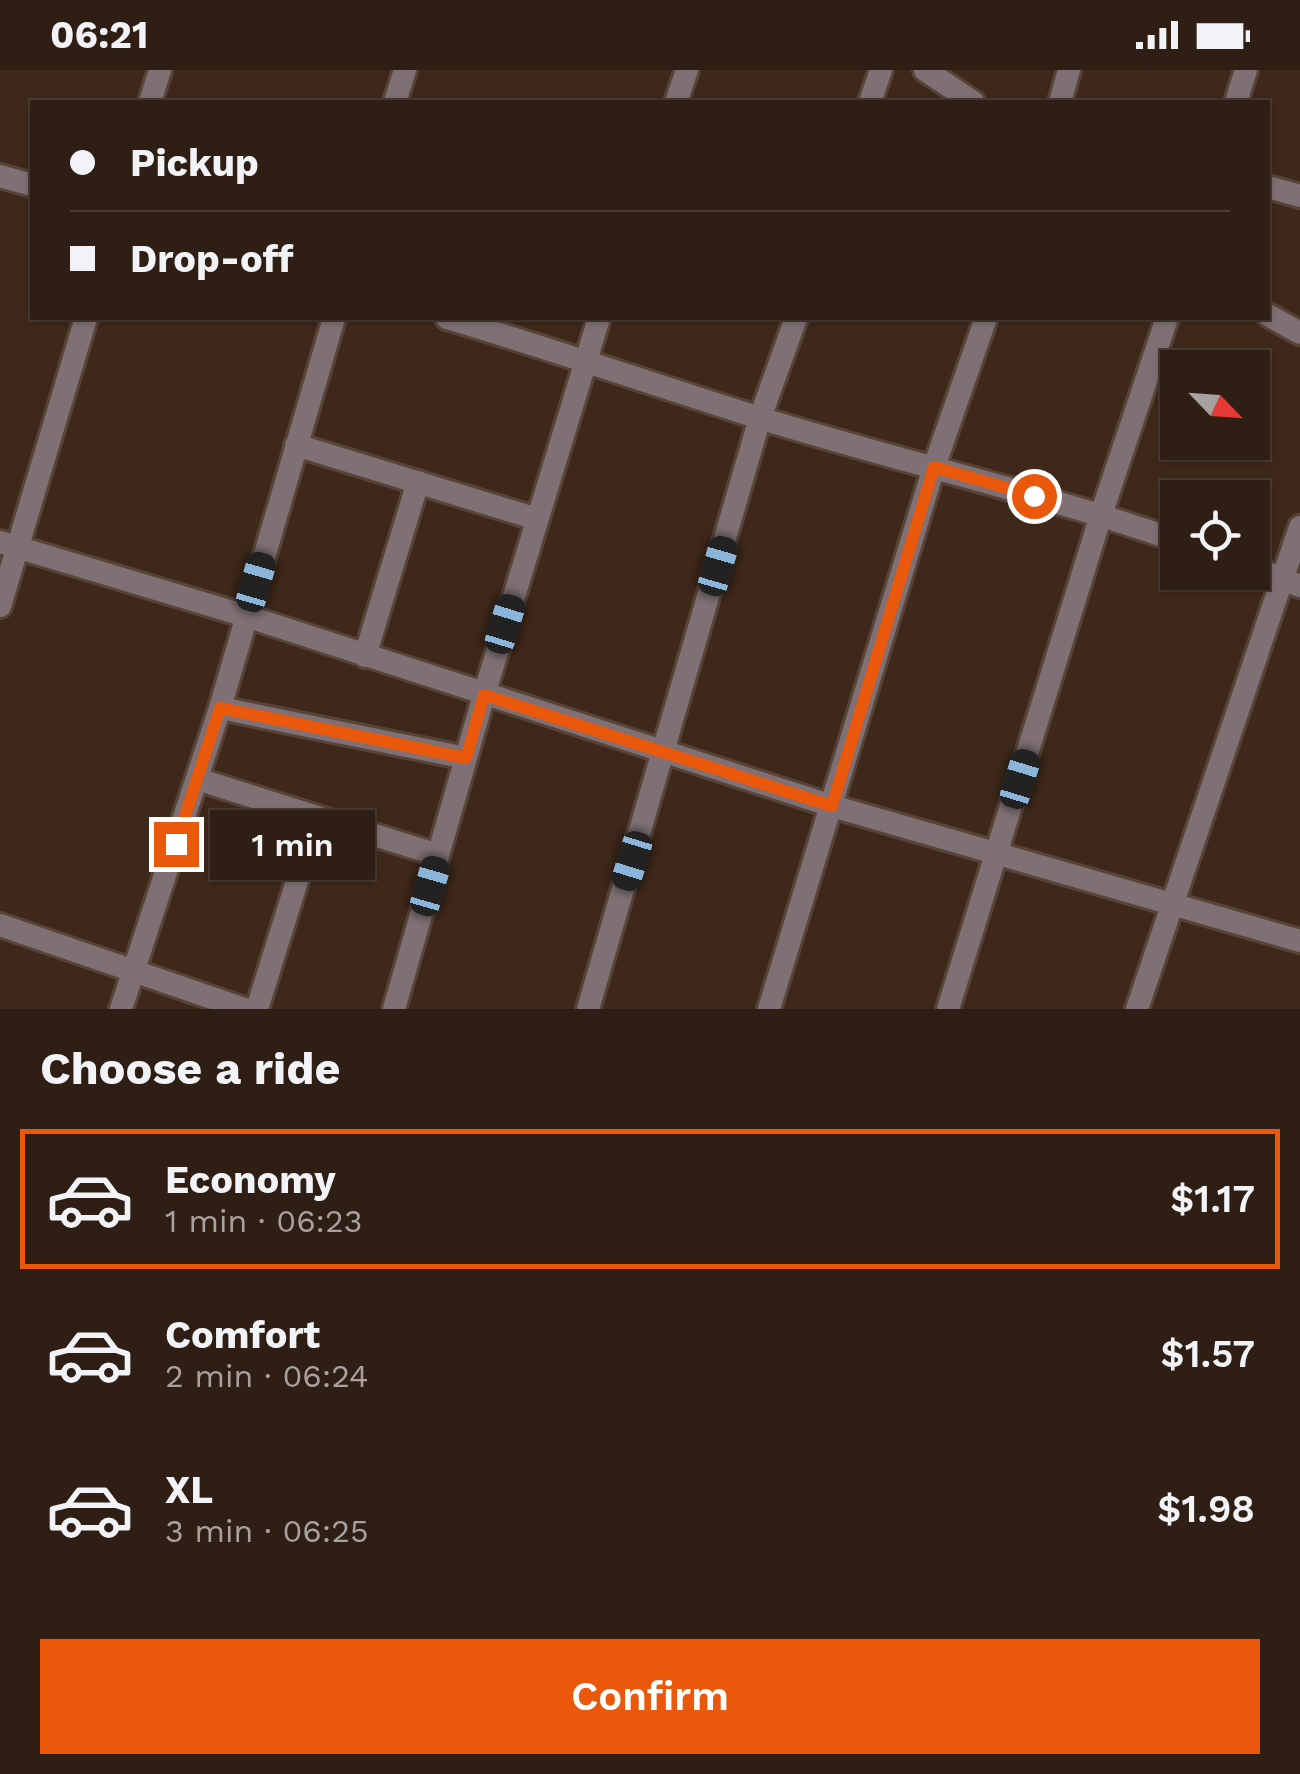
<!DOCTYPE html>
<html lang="en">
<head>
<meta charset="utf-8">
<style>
  body { margin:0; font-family:"Work Sans",sans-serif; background:#36271d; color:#f1f3f6; height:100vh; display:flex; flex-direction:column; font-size:38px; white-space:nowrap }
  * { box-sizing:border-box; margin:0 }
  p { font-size:32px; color:#a7a2a0 }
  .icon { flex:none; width:55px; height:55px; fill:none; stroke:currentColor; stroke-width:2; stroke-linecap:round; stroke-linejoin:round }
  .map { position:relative; height:939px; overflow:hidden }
  .panel { display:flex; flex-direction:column; background:#2e1e14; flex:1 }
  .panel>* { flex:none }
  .guide { position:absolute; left:30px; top:30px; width:1240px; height:220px; border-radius:0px; box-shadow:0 2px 8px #0004,0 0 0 2px #493c34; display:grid; align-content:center; height:220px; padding:0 40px; background:#2e1e14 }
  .needle { width:65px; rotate:115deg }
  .controls { position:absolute; left:1160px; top:280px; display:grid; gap:20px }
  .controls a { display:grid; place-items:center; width:110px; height:110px; border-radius:0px; background:#2e1e14; box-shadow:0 2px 8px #0004,0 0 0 2px #493c34; font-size:50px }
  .end { position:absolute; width:45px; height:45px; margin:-22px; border:12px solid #ea580c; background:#fff; box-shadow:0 0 0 5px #fff }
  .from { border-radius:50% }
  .bubble { position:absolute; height:70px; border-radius:0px; background:#2e1e14; box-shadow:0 2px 8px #0004,0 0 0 2px #493c34; font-size:32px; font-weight:600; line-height:70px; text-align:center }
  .car { position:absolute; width:30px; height:60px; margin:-30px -15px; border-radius:12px; box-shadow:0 0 8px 2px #0007; background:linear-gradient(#222 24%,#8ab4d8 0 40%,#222 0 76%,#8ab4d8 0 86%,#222 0) }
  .guide b { display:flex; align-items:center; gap:35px; height:95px; font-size:38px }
  .guide b+b { border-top:2px solid #493c34 }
  .guide i { width:25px; height:25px; background:#f1f3f6 }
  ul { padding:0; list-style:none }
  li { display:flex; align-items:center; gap:30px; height:140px; margin:0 20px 15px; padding:0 20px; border:5px solid transparent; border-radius:0px }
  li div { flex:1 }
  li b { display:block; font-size:38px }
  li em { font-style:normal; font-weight:600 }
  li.active { border-color:#ea580c }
  li>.icon { width:90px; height:90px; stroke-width:1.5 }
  h2 { padding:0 40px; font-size:45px; line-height:120px }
  .button { display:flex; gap:20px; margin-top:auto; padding:20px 40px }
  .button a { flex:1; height:115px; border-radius:0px; background:#ea580c; color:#fff; font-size:40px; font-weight:600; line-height:115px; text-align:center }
  .status { display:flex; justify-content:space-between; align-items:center; height:70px; padding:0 50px; background:#2e1e14; direction:ltr }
  .status svg { height:28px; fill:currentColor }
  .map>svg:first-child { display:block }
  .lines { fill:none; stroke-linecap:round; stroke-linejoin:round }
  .minor-casing { stroke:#584436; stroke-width:28 }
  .minor { stroke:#7e7074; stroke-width:22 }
  .route { stroke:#ea580c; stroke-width:12 }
</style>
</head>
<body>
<div class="status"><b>06:21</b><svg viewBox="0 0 49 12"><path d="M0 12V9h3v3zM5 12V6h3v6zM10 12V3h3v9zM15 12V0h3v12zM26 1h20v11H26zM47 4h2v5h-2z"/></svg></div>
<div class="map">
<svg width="1300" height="939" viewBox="0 0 1300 939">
  <rect width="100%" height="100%" fill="#3e281a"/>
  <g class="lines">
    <defs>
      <path id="minor" d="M925,0l48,32
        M150,32l10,-32
        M395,32l10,-32
        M676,32l11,-32
        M870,32l11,-32
        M1060,32l9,-32
        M1236,32l10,-32
        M0,106l32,9
        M1268,117l32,9
        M1268,245l32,18
        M447,248c105,31 208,67 313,100 138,43 281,75 418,123
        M296,375l241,74
        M0,472l246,74 586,190 468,135
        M1252,497l48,19
        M0,536l86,-288
        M365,586l53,-174
        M220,638l246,50
        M197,709l241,76
        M0,855l244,84
        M121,939l99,-301 114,-390
        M257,939l60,-192
        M394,939l90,-314 115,-377
        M588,939l172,-591 36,-100
        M769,939l165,-542 52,-149
        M948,939l153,-494 66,-197
        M1137,939l163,-482"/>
    </defs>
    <use href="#minor" class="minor-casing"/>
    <use href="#minor" class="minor"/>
  </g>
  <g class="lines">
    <path class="route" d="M176,774l44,-136 246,50 18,-63 348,111 102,-339 100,29"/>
  </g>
</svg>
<div class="controls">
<a><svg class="needle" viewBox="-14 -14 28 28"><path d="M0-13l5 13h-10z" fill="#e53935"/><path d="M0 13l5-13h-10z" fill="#a7a2a0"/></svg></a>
<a><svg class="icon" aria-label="locate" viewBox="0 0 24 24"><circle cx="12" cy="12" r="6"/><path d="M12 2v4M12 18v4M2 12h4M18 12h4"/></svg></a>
</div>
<i class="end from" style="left:1034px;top:426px"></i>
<i class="end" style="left:176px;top:774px"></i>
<div class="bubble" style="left:210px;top:740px;width:165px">1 min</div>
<i class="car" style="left:718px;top:496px;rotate:16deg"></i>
<i class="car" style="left:256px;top:512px;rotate:16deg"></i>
<i class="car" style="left:505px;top:554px;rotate:17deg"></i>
<i class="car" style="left:1020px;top:709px;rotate:17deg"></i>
<i class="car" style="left:632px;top:791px;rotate:197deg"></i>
<i class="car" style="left:430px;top:816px;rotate:16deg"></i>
<div class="guide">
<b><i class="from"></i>Pickup</b>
<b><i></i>Drop-off</b>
</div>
</div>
<section class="panel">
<h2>Choose a ride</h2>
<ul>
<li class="active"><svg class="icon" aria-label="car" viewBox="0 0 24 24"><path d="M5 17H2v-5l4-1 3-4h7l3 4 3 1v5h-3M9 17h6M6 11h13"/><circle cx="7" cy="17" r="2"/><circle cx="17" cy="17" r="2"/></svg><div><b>Economy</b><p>1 min · 06:23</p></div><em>$1.17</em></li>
<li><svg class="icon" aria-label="car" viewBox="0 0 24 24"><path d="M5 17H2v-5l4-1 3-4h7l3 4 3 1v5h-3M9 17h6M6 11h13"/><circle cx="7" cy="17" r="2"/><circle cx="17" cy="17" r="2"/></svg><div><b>Comfort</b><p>2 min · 06:24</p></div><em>$1.57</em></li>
<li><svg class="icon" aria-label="car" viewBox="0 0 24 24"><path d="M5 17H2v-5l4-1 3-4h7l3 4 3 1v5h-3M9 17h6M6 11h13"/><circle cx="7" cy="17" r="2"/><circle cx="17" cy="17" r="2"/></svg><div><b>XL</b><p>3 min · 06:25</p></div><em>$1.98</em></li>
</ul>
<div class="button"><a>Confirm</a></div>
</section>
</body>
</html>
